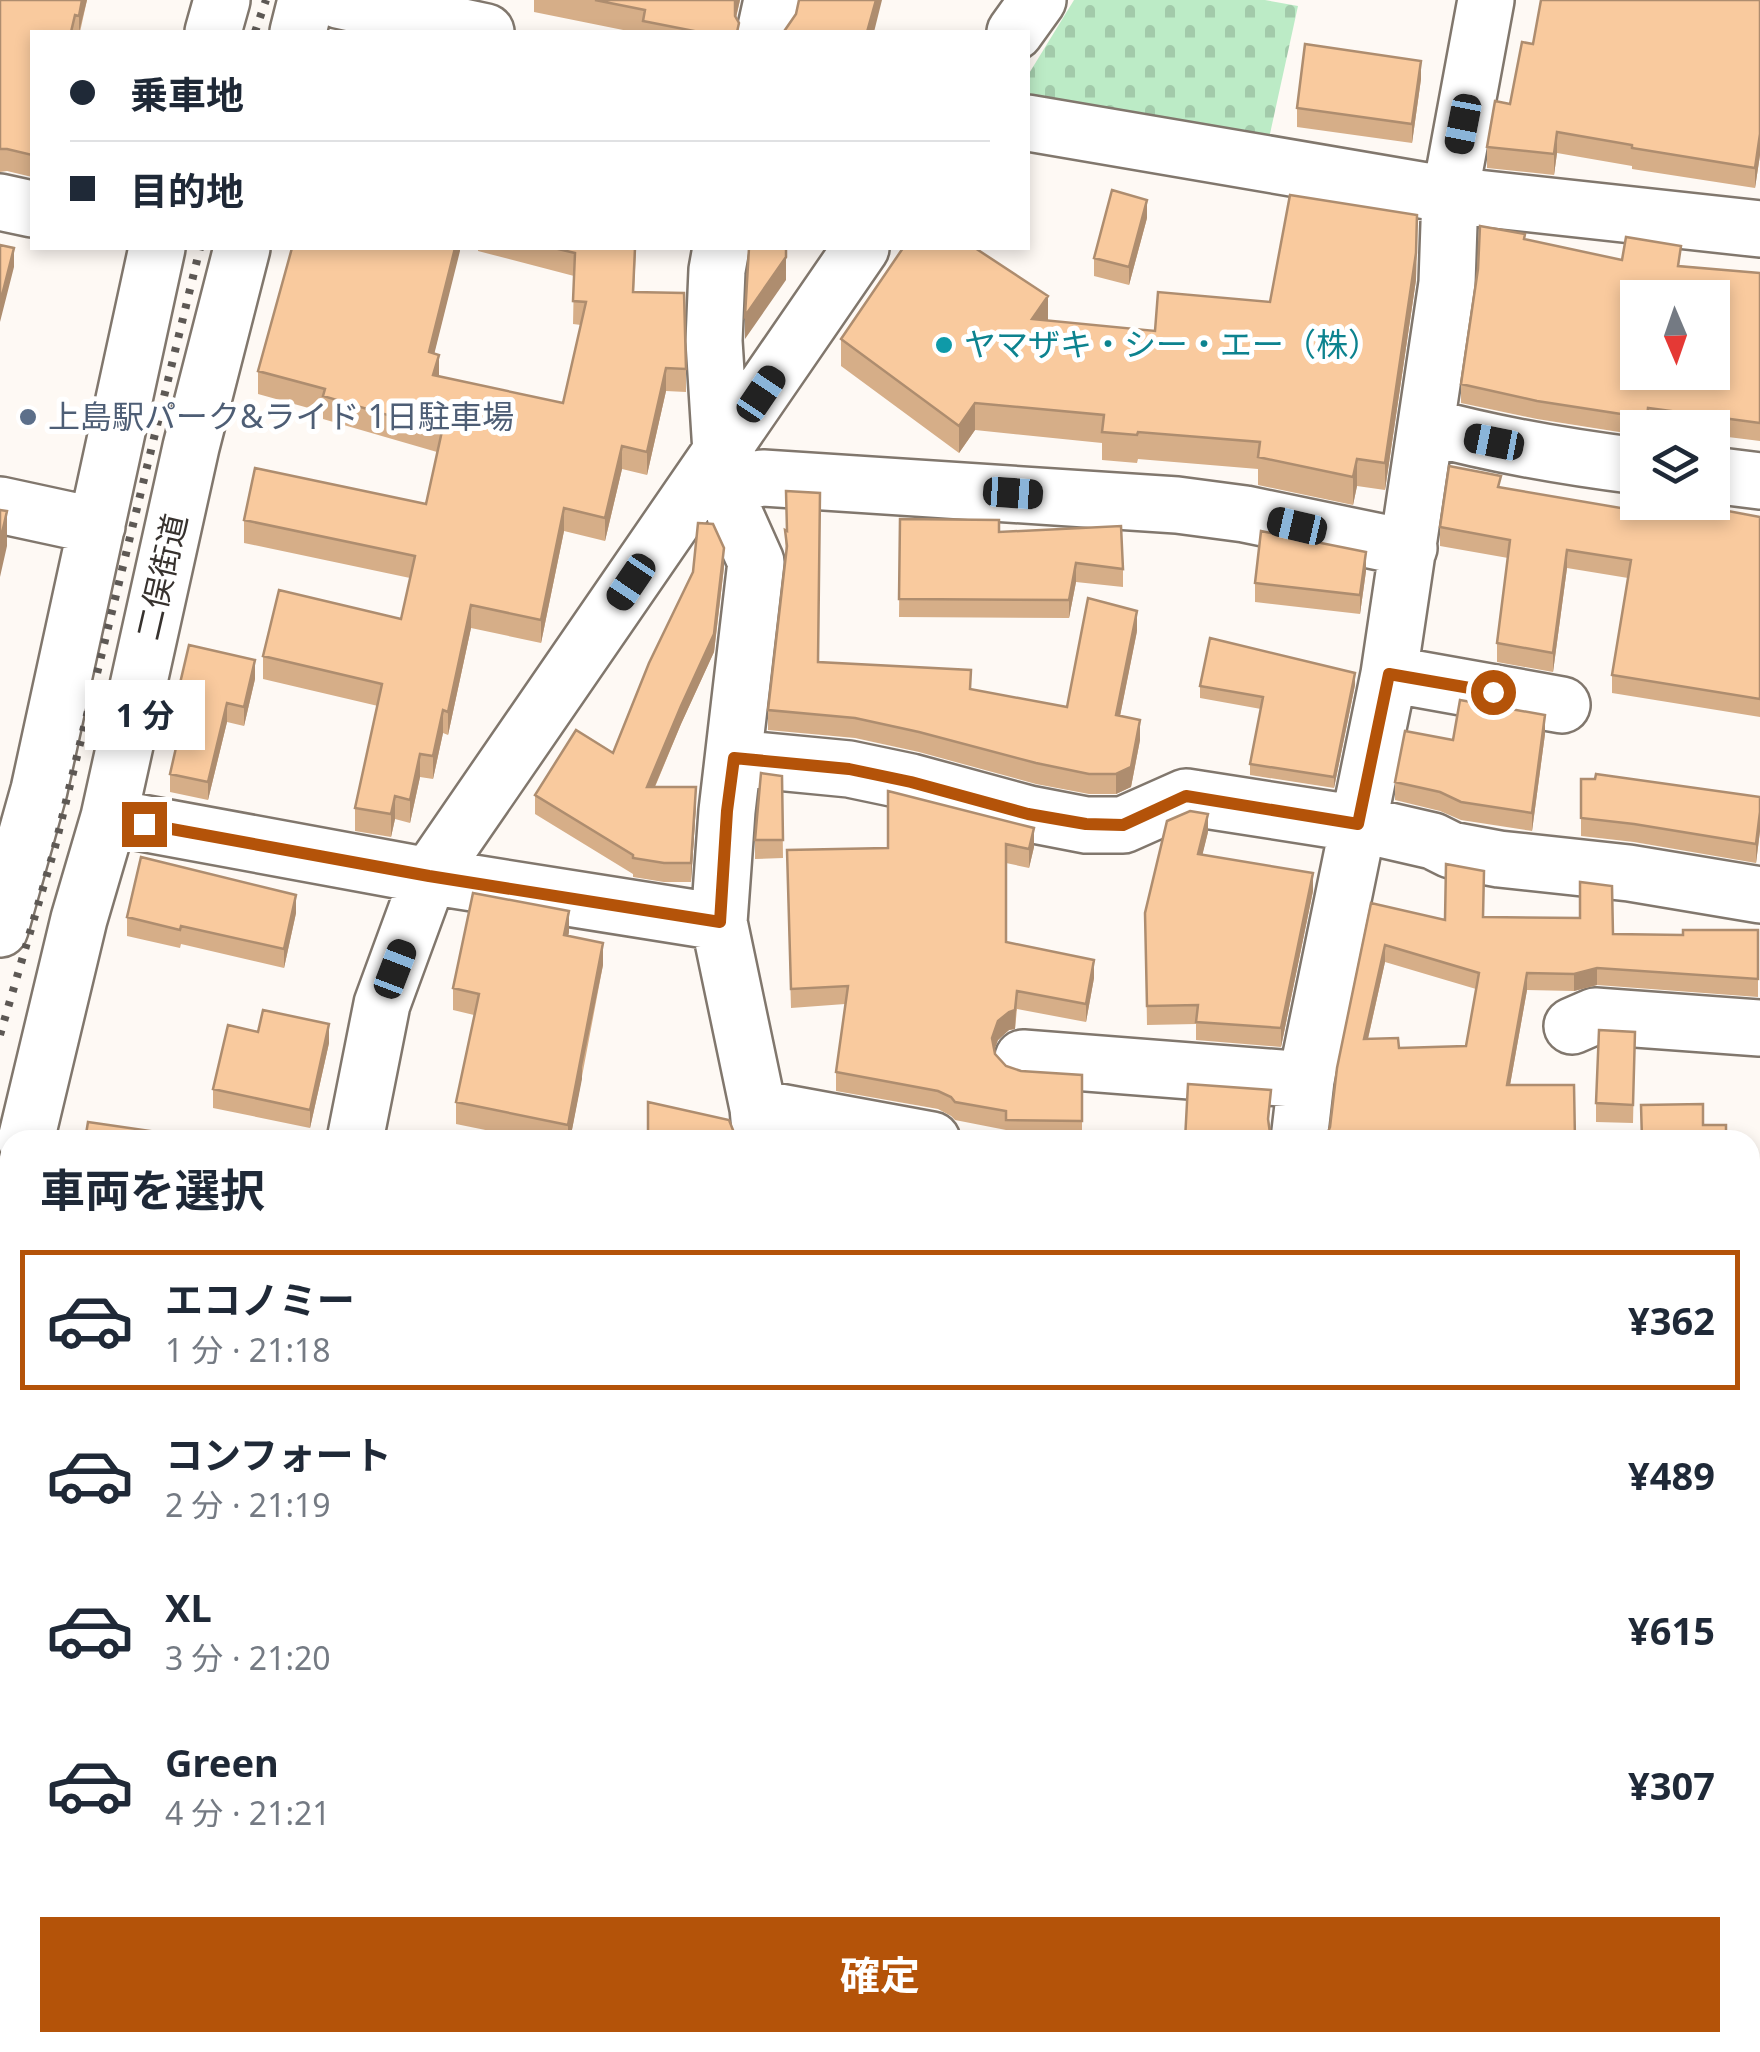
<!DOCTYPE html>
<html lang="ja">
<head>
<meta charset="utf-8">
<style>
  body { margin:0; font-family:"Noto Sans","Noto Sans JP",sans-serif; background:#f6f6f7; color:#1f2937; height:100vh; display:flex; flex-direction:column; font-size:38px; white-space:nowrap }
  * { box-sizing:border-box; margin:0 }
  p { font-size:32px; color:#747a83 }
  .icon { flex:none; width:55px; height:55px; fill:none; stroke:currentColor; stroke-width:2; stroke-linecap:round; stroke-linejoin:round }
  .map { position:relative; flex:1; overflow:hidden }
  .panel { position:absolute; left:0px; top:1130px; width:1760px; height:922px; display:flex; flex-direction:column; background:#fff; border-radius:30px 30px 0 0; box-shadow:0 5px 15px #0003 }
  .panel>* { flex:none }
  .hud { position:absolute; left:30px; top:30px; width:1000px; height:220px; border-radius:0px; box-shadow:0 5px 15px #0003; display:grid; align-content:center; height:220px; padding:0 40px; background:#fff }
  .needle { width:65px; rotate:178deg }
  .fabs { position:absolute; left:1620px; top:280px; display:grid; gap:20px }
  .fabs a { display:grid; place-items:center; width:110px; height:110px; border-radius:0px; background:#fff; box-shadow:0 5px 15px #0003; font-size:50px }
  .end { position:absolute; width:45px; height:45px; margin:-22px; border:12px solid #b45309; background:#fff; box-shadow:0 0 0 5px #fff }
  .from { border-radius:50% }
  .bubble { position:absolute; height:70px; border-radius:0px; background:#fff; box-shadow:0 5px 15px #0003; font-size:32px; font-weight:700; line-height:70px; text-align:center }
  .car { position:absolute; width:30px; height:60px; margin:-30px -15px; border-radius:12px; box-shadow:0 0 8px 2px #0007; background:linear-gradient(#222 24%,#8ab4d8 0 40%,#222 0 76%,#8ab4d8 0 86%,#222 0) }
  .hud b { display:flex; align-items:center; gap:35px; height:95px; font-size:38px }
  .hud b+b { border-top:2px solid #e0e1e3 }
  .hud i { width:25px; height:25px; background:#1f2937 }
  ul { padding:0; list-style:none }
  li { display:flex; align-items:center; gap:30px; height:140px; margin:0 20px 15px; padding:0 20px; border:5px solid transparent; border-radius:0px }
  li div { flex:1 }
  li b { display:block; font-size:38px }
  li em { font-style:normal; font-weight:700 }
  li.active { border-color:#b45309 }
  li>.icon { width:90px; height:90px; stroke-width:1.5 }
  h2 { padding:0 40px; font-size:45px; line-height:120px }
  .primary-button { display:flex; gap:20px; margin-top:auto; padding:20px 40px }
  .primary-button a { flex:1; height:115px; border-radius:0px; background:#b45309; color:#fff; font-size:40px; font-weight:700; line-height:115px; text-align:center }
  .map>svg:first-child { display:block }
  .cemetery { fill:url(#cemetery-stones) }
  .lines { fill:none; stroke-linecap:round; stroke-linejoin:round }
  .minor-casing { stroke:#81776d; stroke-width:60 }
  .minor { stroke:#fff; stroke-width:55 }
  .rail { stroke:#5d5854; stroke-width:8; stroke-dasharray:5 10; stroke-linecap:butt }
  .wall { fill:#d6ae88; fill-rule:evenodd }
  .shaded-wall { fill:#ae8d6f }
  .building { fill:#f9ca9e; stroke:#ae8d6f; stroke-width:2.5; fill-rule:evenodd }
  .route { stroke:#b45309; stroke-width:12 }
  .culture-dot { fill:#0f9aa8; stroke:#fff; stroke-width:4 }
  .service-dot { fill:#5c6f8a; stroke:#fff; stroke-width:4 }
  .labels { text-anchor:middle; stroke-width:10; stroke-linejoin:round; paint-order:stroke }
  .culture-label { font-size:32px; fill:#0d838f; stroke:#fff; text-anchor:start }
  .service-label { font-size:32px; fill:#4e5e75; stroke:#fff; text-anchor:start }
  .street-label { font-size:32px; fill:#37322e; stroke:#fff }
</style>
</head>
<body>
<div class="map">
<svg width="1760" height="2052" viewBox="0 0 1760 2052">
  <defs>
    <pattern id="cemetery-stones" width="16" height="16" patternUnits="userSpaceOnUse" patternTransform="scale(2.5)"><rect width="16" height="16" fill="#bcebc6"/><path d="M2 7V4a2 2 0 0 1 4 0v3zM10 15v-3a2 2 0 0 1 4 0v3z" fill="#a2caaa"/></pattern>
  </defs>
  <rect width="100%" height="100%" fill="#fef9f4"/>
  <path class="cemetery" d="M1074,0h191l33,6 -30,137 -226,-36 -14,-15v-17z"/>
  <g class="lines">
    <defs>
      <path id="minor" d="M338,0l148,32
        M213,32l9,-32
        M298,32l8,-32
        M765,32l7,-32
        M1015,32l23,-32
        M1028,123l422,72 310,34
        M0,202l32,7
        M721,248l-4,22 -3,71 7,111 14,63 21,47 -29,249 -8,111 39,186 3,32
        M1426,426c70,19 140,31 212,40
        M1712,475l48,6
        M727,484l36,-6 414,27 68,9 164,34
        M0,505l97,21
        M1389,674l173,31
        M734,758l115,11 62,13 118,32 57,11h37l63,-28 173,27 74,17 18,9 48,9 130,14 131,22
        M109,817l320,59 290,46
        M0,929l39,-139 118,-542
        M1572,1026l23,-10 165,12
        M1023,1058l283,22
        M758,1108l174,32
        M26,1140l53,-221 30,-102 82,-370 51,-199
        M355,1140l27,-136 47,-128 432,-628
        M1299,1140l7,-60 83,-406 58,-391 3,-88 36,-195
        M0,1246l10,-42
        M1750,1348l2,-58 8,-69
        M1750,1476l10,1
        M0,1679l10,2
        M1750,1755h10
        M0,1921l10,2
        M1750,2006l10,2
        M1691,2042v10
        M191,2052l2,-10
        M659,2052l2,-10
        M1115,2052l2,-10"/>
    </defs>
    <use href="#minor" class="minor-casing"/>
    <use href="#minor" class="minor"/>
    <path class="rail" d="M255,32l11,-32
      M0,1035l55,-188 145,-599"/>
  </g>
  <path class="wall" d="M0,0h87l-7,32h-48v145l-25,-6 -7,1z
    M534,0h206l-4,18 3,14h-106l-99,-20z
    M1760,0v155l-5,33 -123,-19v-3l-75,-13 -3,22 -67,-7v-21l23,-43z
    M1421,79l-9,64 -115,-16v-19z
    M1147,218l-18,67 -35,-9v-18z
    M1525,239l97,21 138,13v177v-9l-48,-6v-7l-64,-2v2h-10v7l-101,-16 -76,-16v-19l17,-115z
    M1417,243l-1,37 -31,210 -28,-4 -4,19 -95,-20v-16l-120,-10 -1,4 -35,-3v-17l-127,-13 -16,23 -118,-87v-27l207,-18 107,10 115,-29z
    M460,248l-26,105 5,23 124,27 18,-78 -8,-1 1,-48 -96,-25v-3h158l-2,44 52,77v23l-20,-1 -19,84 -25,-6 -17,72 -41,-10 -23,112 -70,-15 -23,107 -5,-2 -10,46 -13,-2 -10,46 -15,-4 -4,18 -36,-6v-23l23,-102 -115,-27v-23l138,-37 9,-41 -166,-35v-23l182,-16 11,-52 -114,-33v-7l-65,-18v-23z
    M1501,488l149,25 110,4v200l-148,-24v-18l16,-97 -61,-10 -14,104 -56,-10v-19l11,-85 -68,-12v-19z
    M900,519l99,13 124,37v18l-47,-5 -7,36 -170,-1z
    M785,530l33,132 249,45 70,-76 -17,85 20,24 -9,47 -15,7h-27l-53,-10 -117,-32 -64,-14 -87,-8v-20l18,-153z
    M724,567l-10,85 -33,72 -26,63 41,18 -5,77h-27l-31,-5v-3l-98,-60v-19l78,-42z
    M1366,571l-6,43 -105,-12v-19z
    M255,679l-11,47 -17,-4 -19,78 -38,-8v-18l14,-62 -6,-1v-19z
    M1355,685l-21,103 -84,-13v-11l11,-55 -61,-11v-12z
    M1545,734l-13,97 -71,-11 -21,-9 -45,-11v-18l58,-42z
    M782,776l1,82 -28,1v-19z
    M1581,779l179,18v34l-4,32 -122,-21 -53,-6z
    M888,791l146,56 -5,21 -23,-5v79l88,36 -8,44 -69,-13 -2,20 -6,1 -11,10 -4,9 1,5 11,12 15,5 61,4v64h-76v-9l-51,-10 -4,-4 -13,-7 -102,-18v-19l9,-68 -54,4 -4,-140 101,-20z
    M1208,832l-6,23 111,36 -32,156 -85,-7v-16l-49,1 -2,-112z
    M1371,903l74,17 38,-3 130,17 70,1 75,-5v67l-161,-12 -23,6 -47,-1 -17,95 -180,42zM1385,962l91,27 -10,57 -67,2 -31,-9z
    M296,913l-12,55 -103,-24 -1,4 -53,-12v-19z
    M569,932l-1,4 35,29 -33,175h-36l-78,-16v-22l18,-87 -21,-5v-22z
    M258,1032l71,11 -19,85 -97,-20v-19z
    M1635,1032l-2,91 -37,-1v-19z
    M1760,1360v86l-10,1v-85z
    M1750,1490l10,1v43l-10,-3z
    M1750,1595l10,2v51l-2,7h2v69l-10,1z
    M1750,1765l10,1v187l-10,-1z
    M0,1821l10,2v68h-10z
    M1390,2042h143l-2,10h-141z"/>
  <path class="shaded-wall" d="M82,0h5l-8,32v-16z
    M735,0h5l-6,25z
    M876,0h6l-8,32h-7z
    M1421,61v18l-9,64v-19z
    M1557,132v21l-3,22v-21z
    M1760,134v21l-5,33v-20z
    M1147,200v18l-18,67v-18z
    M1417,215l-1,65 -31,210v-27z
    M14,248v19l-14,55v-19z
    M455,248h5v3l-31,124v-23z
    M786,257v23l-41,59v-23z
    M1048,296v27l-16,-4z
    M439,355v23l-6,-3z
    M666,368v23l-19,84v-23z
    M975,403v27l-16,23v-27z
    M622,446v23l-17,72v-23z
    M1357,459v27l-4,19v-28z
    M564,508v23l-23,112v-23z
    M7,511v35l-7,31v-35z
    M724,548v19l-10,85 -33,72 -34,81v-18z
    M1567,550v18l-14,104v-19z
    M1366,552v19l-6,43v-19z
    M1076,563v19l-7,36v-18z
    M471,605v23l-23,107v-23z
    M1137,611v20l-21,105v-21z
    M255,660v19l-11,47v-19z
    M1355,673v12l-21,103v-11z
    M227,703v19l-19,78v-18z
    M443,710v23l-10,46v-23z
    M1545,715v19l-13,97v-18z
    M1140,720v20l-9,47 -15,7v-20z
    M420,754v23l-10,46v-23z
    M696,787v18l-5,77v-19z
    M395,796v23l-4,18v-23z
    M1760,812v19l-4,32v-19z
    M1208,814v18l-10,41v-19z
    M1034,828v19l-5,21v-19z
    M1313,873v18l-32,156v-19z
    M296,895v18l-12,55v-19z
    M569,911v21l-5,25v-22z
    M603,943v22l-21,102v12l-12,61h-2v-15l12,-69z
    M1385,945v17l-21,94v-17z
    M1094,960v18l-8,44v-18z
    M1597,968v17l-23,6v-17z
    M1527,973v17l-20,112v-17z
    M1017,991l-2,38 -6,1 -11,10 -6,17v-19l6,-17z
    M329,1024v19l-19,85v-18z
    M1760,1627v21l-7,27v-21z
    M1072,2042h4l-2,10h-4z"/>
  <path class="building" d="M0,0h82l-3,16 -4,-1 -4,17h-39v123l-25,-6h-7z
    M595,0h140v16l4,7 -2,9h-38l-56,-11 2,-11z
    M799,0h77l-9,32h-73l-9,-2 11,-16z
    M1541,0h219v134l-5,34 -123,-20v-3l-75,-13 -3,22 -67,-7 8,-46 15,3 12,-62 11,2z
    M1305,44l116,17 -9,63 -115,-16z
    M1112,190l35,10 -18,67 -35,-9z
    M1290,195l127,20 -1,38 -31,210 -28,-4 -4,18 -95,-20 2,-15 -122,-10 -1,3 -35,-3 2,-17 -129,-12 -16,23 -118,-87 62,-91h72l73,48 -16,23 123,12 3,-39 112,10z
    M1480,226l45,8 -1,5 98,21 4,-23 55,9 -3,20 82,7v150l-112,-15 -1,10 -110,-17 -76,-17 17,-115zM1638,298h74v74h-74z
    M0,245l14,3 -14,55z
    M292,248h163l-26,104 10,3 -6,20 130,28 23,-101 -13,-1 2,-48 -21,-5h81l-2,44 51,1 2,76 -20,-1 -19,84 -25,-6 -17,72 -41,-10 -23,112 -70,-15 -23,107 -5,-2 -10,46 -13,-2 -10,46 -15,-4 -4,18 -36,-6 27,-124 -119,-28 16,-66 122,29 14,-63 -171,-36 11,-52 171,36 16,-73 -119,-35 2,-7 -67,-18z
    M749,248h37v9l-41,59z
    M1449,466l52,10 -3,11 152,26 2,-11h28l80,15v182l-148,-24 19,-115 -64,-10 -14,103 -56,-10 13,-103 -70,-13z
    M786,491l34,2 -2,169 153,8 -1,19 97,18 21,-109 49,13 -21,104 24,5 -9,47 -15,7h-27l-53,-11 -117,-31 -64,-14 -87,-8 19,-164 -2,-16 2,1z
    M0,510l7,1 -7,31z
    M900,519l99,1v12l122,-6 2,43 -47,-6 -7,37 -170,-1z
    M698,523l15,1 11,24 -10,86 -33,72 -34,81h49l-5,76h-27l-31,-5v-3l-98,-60 41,-65 37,23 36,-90 44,-91z
    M1261,531l105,21 -6,43 -105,-12z
    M1210,638l145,35 -21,104 -84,-13 13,-67 -63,-11z
    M189,645l66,15 -11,47 -17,-4 -19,79 -38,-8 18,-79 -10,-3z
    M1460,700l85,15 -13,98 -71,-11 -21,-10 -45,-10 10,-51 48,9z
    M761,773l21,3 1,64h-28z
    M1596,774l164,23v15l-4,32 -122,-20 -53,-6v-39h14z
    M888,791l146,37 -5,21 -23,-5v98l88,18 -8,44 -69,-13 -2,19 -6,2 -11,9 -6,17 3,16 11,12 15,5 61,4v46l-76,-1v-9l-51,-9 -4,-5 -13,-6 -102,-19 12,-86 -57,3 -4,-139 101,-2z
    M1190,811l18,3 -10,40 115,19 -32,155 -85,-6 2,-17 -51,1 -2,-93 22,-92z
    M141,857l155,38 -12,54 -103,-23 -1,4 -53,-13z
    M1446,864l38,7 -1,46 97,1v-36l32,4 1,48 70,1v-5h75v49l-161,-11 -23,6 -47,-1 -20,112h67l1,55h-250l5,-13 7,-59 34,-165 74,17zM1385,945l94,28 -13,73 -67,2 -1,-10 -34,1z
    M473,893l96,18 -5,24 39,8 -35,182 -112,-23 23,-108 -26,-6z
    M263,1010l66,14 -19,86 -97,-21 15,-64 30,7z
    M1599,1030l36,2 -2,73 -37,-2z
    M1188,1084l83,6 -3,29 2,14 5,7h-90z
    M648,1102l81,18 8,20h-89z
    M1703,1104v21h23v15h-84l-1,-35z
    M88,1122l104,15v3h-107z
    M1760,1360v69l-10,1v-68z
    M1750,1490l10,1v26l-10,-3z
    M1750,1595l10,2v30l-7,27 7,1v48l-10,2z
    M1750,1765l10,1v167l-10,-2z
    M0,1821l10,2v46h-10z
    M42,2042h124l-2,10h-28l-18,-3v3h-78z
    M238,2042h375l7,2 -2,8h-382z
    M918,2042h154l-2,10h-154z
    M1390,2042h139l-2,10h-103l-34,-7z
    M1607,2042h56l3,10h-61z"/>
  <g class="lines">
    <path class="route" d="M144,824l285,52 291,46 7,-111 7,-53 115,11 62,13 117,32 58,10 37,1 63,-29 172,28 31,-150 104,18"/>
  </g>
  <circle class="culture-dot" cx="944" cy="345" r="10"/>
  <circle class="service-dot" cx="28" cy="417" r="10"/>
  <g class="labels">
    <g class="culture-label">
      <text x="964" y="356">ヤマザキ・シー・エー（株）</text>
    </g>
    <g class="service-label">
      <text x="48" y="428">上島駅パーク&amp;ライド 1日駐車場</text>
    </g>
    <g class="street-label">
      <text transform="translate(162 577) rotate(-77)" y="11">二俣街道</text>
    </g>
  </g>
</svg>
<div class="fabs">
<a><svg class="needle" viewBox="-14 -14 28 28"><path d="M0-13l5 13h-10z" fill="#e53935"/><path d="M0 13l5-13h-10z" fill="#747a83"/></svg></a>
<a><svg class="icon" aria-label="layers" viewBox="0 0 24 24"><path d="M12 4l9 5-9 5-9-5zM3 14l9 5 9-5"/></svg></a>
</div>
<i class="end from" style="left:1493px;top:692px"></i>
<i class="end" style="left:144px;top:824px"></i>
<div class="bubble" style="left:85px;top:680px;width:120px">1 分</div>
<i class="car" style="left:1463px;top:124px;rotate:191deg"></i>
<i class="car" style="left:761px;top:394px;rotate:34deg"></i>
<i class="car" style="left:1494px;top:442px;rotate:281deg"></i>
<i class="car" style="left:1013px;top:493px;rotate:94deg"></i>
<i class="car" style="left:1297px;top:526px;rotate:283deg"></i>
<i class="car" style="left:631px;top:582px;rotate:214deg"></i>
<i class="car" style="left:395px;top:969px;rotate:21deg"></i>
<div class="hud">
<b><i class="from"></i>乗車地</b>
<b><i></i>目的地</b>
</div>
<section class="panel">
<h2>車両を選択</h2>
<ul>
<li class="active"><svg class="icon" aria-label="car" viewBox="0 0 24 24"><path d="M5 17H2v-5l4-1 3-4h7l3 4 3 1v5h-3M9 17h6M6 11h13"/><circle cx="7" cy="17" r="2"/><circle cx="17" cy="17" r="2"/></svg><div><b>エコノミー</b><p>1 分 · 21:18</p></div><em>¥362</em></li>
<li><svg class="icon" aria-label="car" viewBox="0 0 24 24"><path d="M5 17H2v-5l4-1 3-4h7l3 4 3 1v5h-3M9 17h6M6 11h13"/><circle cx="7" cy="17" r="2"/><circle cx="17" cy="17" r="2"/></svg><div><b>コンフォート</b><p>2 分 · 21:19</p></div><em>¥489</em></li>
<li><svg class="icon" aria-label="car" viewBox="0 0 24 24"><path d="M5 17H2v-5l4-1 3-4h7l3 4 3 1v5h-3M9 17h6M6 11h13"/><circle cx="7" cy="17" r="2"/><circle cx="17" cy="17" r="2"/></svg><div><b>XL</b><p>3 分 · 21:20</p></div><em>¥615</em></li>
<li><svg class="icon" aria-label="car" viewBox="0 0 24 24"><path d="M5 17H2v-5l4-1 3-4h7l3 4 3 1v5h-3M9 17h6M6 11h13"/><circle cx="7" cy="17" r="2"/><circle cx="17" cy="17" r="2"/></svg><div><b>Green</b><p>4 分 · 21:21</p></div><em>¥307</em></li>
</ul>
<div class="primary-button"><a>確定</a></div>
</section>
</div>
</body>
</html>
